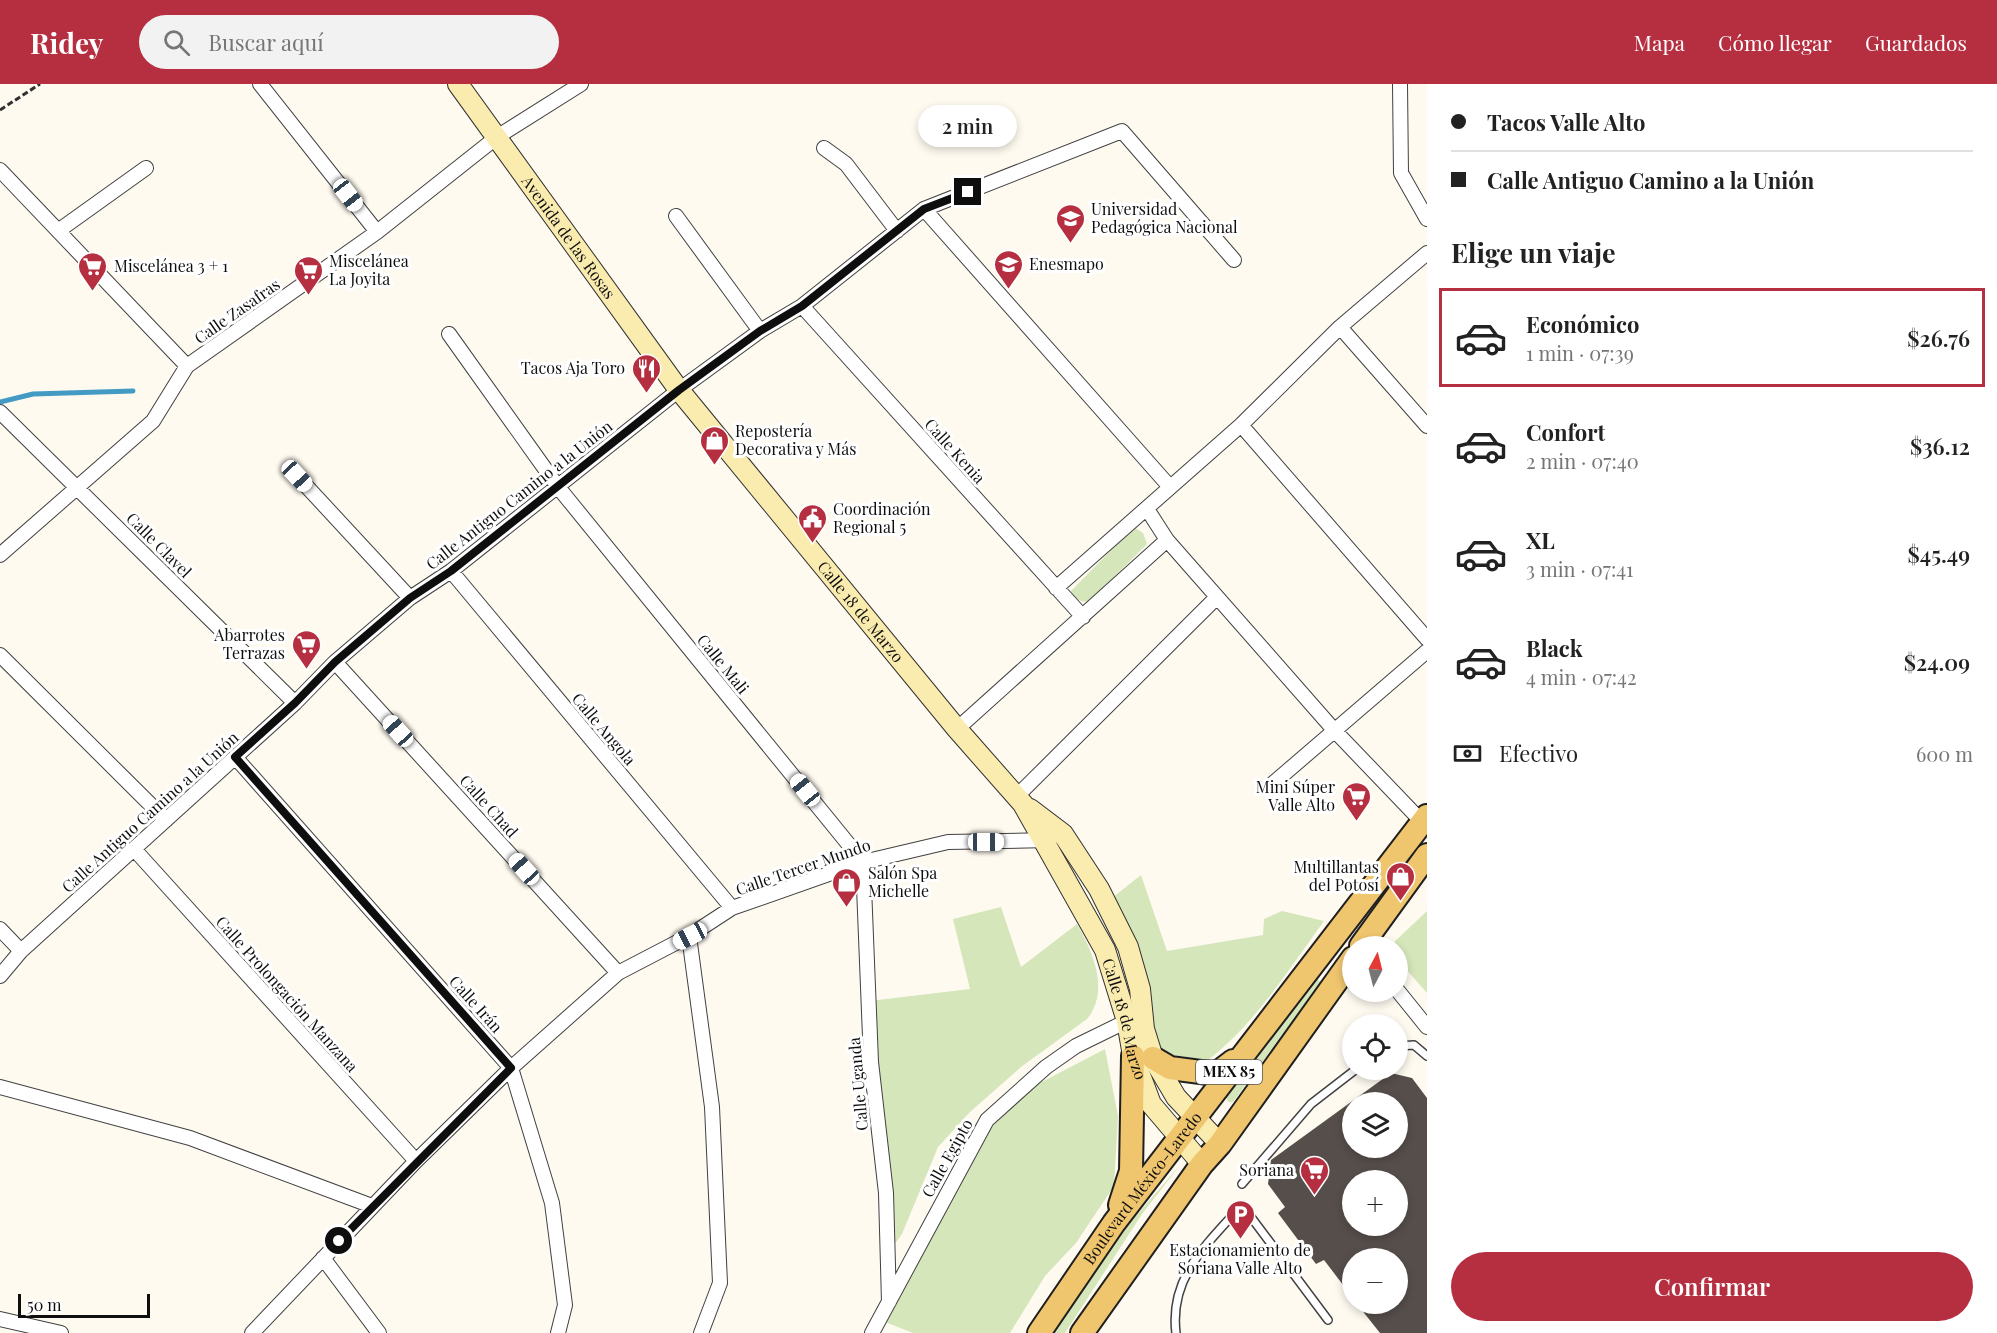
<!DOCTYPE html>
<html lang="es">
<head>
<meta charset="utf-8">
<style>
  body { margin:0; font-family:"Playfair Display",serif; background:#f2f2f2; color:#222; height:100vh; display:flex; flex-direction:column; font-size:22px; white-space:nowrap }
  * { box-sizing:border-box; margin:0 }
  p { font-size:20px; color:#767676 }
  .icon { flex:none; width:33px; height:33px; fill:none; stroke:currentColor; stroke-width:2; stroke-linecap:round; stroke-linejoin:round }
  .map { position:relative; flex:1; overflow:hidden }
  .side { display:flex; flex-direction:column; background:#fff; width:570px }
  .side>* { flex:none }
  .top-card { display:grid; align-content:center; height:132px; padding:0 24px; background:#fff }
  .needle { width:39px; rotate:7deg }
  .tools { position:absolute; left:1342px; top:852px; display:grid; gap:12px }
  .tools a { display:grid; place-items:center; width:66px; height:66px; border-radius:50%; background:#fff; box-shadow:0 3px 9px #0003; font-size:30px }
  .scale { position:absolute; left:18px; bottom:15px; width:132px; box-sizing:border-box; padding-left:6px; border:3px solid #0e0e0e; border-top:0; font-size:16px; line-height:21px; white-space:nowrap; color:#0e0e0e; -webkit-text-stroke:4px #fff; paint-order:stroke }
  .end { position:absolute; width:27px; height:27px; margin:-14px; border:8px solid #0e0e0e; background:#fff; box-shadow:0 0 0 3px #fff }
  .from { border-radius:50% }
  .bubble { position:absolute; height:42px; border-radius:21px; background:#fff; box-shadow:0 3px 9px #0003; font-size:20px; font-weight:600; line-height:42px; text-align:center }
  .car { position:absolute; width:18px; height:36px; margin:-18px -9px; border-radius:8px; box-shadow:0 0 4px 2px #0007; background:linear-gradient(#fff 24%,#345 0 40%,#fff 0 76%,#345 0 86%,#fff 0) }
  .top-card b { display:flex; align-items:center; gap:21px; height:57px; font-size:22px }
  .top-card b+b { border-top:2px solid #e0e0e0 }
  .top-card i { width:15px; height:15px; background:#222 }
  ul { padding:0; list-style:none }
  li { display:flex; align-items:center; gap:18px; height:99px; margin:0 12px 9px; padding:0 12px; border:3px solid transparent; border-radius:0px }
  li div { flex:1 }
  li b { display:block; font-size:22px }
  li em { font-style:normal; font-weight:600 }
  li.on { border-color:#b52f40 }
  li>.icon { width:54px; height:54px; stroke-width:1.5 }
  h2 { padding:0 24px; font-size:27px; line-height:72px }
  .pay { display:flex; align-items:center; gap:15px; height:66px; padding:0 24px; font-size:22px }
  .pay p { margin-inline-start:auto }
  .button { display:flex; gap:12px; margin-top:auto; padding:12px 24px }
  .button a { flex:1; height:69px; border-radius:36px; background:#b52f40; color:#fff; font-size:24px; font-weight:600; line-height:69px; text-align:center }
  header { display:flex; align-items:center; gap:36px; box-sizing:border-box; height:84px; padding:0 30px; background:#b52f40; color:#fff }
  header strong { font-size:28px }
  nav { display:flex; gap:33px; margin-inline-start:auto; font-size:21px }
  .search { width:420px; height:54px; background:#f2f2f2; display:flex; align-items:center; gap:15px; box-sizing:border-box; padding:0 21px; border-radius:33px; color:#767676; font-size:22px }
  main { display:flex; flex:1; min-height:0 }
  .map>svg:first-child { display:block }
  .green { fill:#d5e6bb }
  .lines { fill:none; stroke-linecap:round; stroke-linejoin:round }
  .stream { stroke:#439bc4; stroke-width:5 }
  .building { fill:#564e4b; fill-rule:evenodd }
  .lane-casing { stroke:#414141; stroke-width:10 }
  .street-casing { stroke:#414141; stroke-width:16 }
  .secondary-casing { stroke:#303030; stroke-width:22 }
  .primary-casing { stroke:#1f1f1f; stroke-width:26 }
  .path { stroke:#303030; stroke-width:3; stroke-dasharray:6 3; stroke-linecap:butt }
  .lane { stroke:#fff; stroke-width:7 }
  .street { stroke:#fff; stroke-width:14 }
  .secondary { stroke:#faebaf; stroke-width:20 }
  .primary { stroke:#efc56e; stroke-width:22 }
  .route { stroke:#0e0e0e; stroke-width:8 }
  .labels { text-anchor:middle; stroke-width:6; stroke-linejoin:round; paint-order:stroke }
  .shield { fill:#fff; stroke:#565656; stroke-width:1.5 }
  .shield-label { font-size:15px; font-weight:bold; fill:#0e0e0e }
  .poi-label { font-size:16px; fill:#0e0e0e; stroke:#fff; text-anchor:start }
  .street-label { font-size:16px; fill:#0e0e0e; stroke:#fff }
</style>
</head>
<body>
<header>
<strong>Ridey</strong>
<div class="search"><svg class="icon" aria-label="search" viewBox="0 0 24 24"><circle cx="10" cy="10" r="6"/><path d="M15 15l6 6"/></svg>Buscar aquí</div>
<nav><a>Mapa</a><a>Cómo llegar</a><a>Guardados</a></nav>
</header>
<main>
<div class="map">
<svg width="1427" height="1249" viewBox="0 0 1427 1249">
  <rect width="100%" height="100%" fill="#fefaf0"/>
  <path class="green" d="M1134,443l9,6 4,11 -58,58c-8,0 -15,-3 -18,-11z
    M1141,791l26,76 96,-16 1,-16 18,-8 42,10c-35,48 -69,103 -116,139l-50,-7 -5,-11 -14,-97 -27,-47z
    M1001,823l20,60 56,-43c16,28 33,67 10,95l-66,48 -51,45 -32,35 -36,87 -13,18 -20,-251 101,-12 -17,-70z
    M1427,827v82l-29,-33v-14h-8z
    M1317,895l4,3 -88,120h-5l-2,-5z
    M1105,965l13,67 -4,70 -38,57 -31,33 -35,57h-97l-28,-11 73,-163 42,-55z
    M1181,1080l-39,50 -77,119h-14l56,-84z"/>
  <g class="lines">
    <path class="stream" d="M0,318l33,-8 100,-3"/>
  </g>
  <path class="building" d="M1391,989l21,5 15,20v235h-47l-23,-29h41v-46h-45v40l-29,-38 -8,4 -38,-51 7,-6 -17,-23 3,-24zM1353,1018h45v46h-45zM1353,1096h45v46h-45z"/>
  <g class="lines">
    <defs>
      <path id="lane" d="M1398,962l16,-1 13,11
        M1242,1100l69,-80 44,-34
        M1176,1249c-7,-56 31,-89 66,-128l86,115"/>
      <path id="street" d="M260,0l117,148
        M1400,0l1,89 26,46
        M824,64l22,16 51,67
        M0,86l187,196
        M924,125l246,278
        M676,132l84,115
        M58,147l88,-63
        M802,222l281,311
        M1340,243l87,99
        M449,250l109,153 305,375 8,200 15,131 3,109
        M0,328l295,291
        M1241,341l186,214
        M297,392l113,122
        M1147,425l20,31 167,190 93,97
        M0,471l153,-134 34,-55 190,-134 120,-95 84,-53
        M451,487l281,337
        M1056,504l185,-163 99,-98 87,-74
        M0,571l166,165
        M335,578l283,311
        M957,645l210,-189
        M235,673l276,311 41,135 13,102 -7,28
        M1270,702l157,-135
        M1017,712l200,-199
        M134,765l282,312
        M0,845l21,22
        M689,852l23,171 8,176 -19,50
        M0,892l21,-25 274,-248 40,-41 75,-64 41,-27 228,-181 81,-59 42,-25 122,-97 198,-78 112,129
        M1398,907l29,36
        M0,1003l190,51 182,68
        M323,1174l56,75
        M0,1235l61,14
        M252,1249l164,-172 95,-93 107,-95 71,-37 43,-28 131,-46 85,-20 102,-2
        M872,1249l115,-213 59,-53 30,-21 51,-25"/>
      <g id="secondary">
        <path id="s1" d="M458,0l221,306 278,339 66,75 82,146 22,71 6,35 18,48 51,60"/>
        <path d="M1030,725l33,25 36,55 29,58 12,42 4,40 9,29 23,39 44,47"/>
      </g>
      <g id="primary">
        <path d="M1361,862l66,-91"/>
        <path d="M1153,974l17,10 46,6 17,-13"/>
        <path d="M1120,1121l11,-34 2,-115"/>
        <path id="s2" d="M1039,1249l75,-110 313,-407"/>
        <path d="M1082,1249l120,-169 18,-20 133,-186"/>
      </g>
    </defs>
    <use href="#lane" class="lane-casing"/>
    <use href="#street" class="street-casing"/>
    <use href="#secondary" class="secondary-casing"/>
    <use href="#primary" class="primary-casing"/>
    <path class="path" d="M0,26l40,-26"/>
    <use href="#lane" class="lane"/>
    <use href="#street" class="street"/>
    <use href="#secondary" class="secondary"/>
    <use href="#primary" class="primary"/>
  </g>
  <g class="lines">
    <path class="route" d="M339,1157l172,-173 -276,-311 60,-54 40,-41 75,-64 41,-27 228,-181 81,-59 42,-25 122,-97 44,-17"/>
  </g>
  <defs>
    <symbol id="university-pin" viewBox="-11 -11 22 30"><path d="M0 17L-7.5 6A9.5 9.5 0 1 1 7.5 6Z" fill="#b52f40" stroke="#fff"/><path d="M0-5L7-2L0 1L-7-2ZM-4 1L0 2.5L4 1V4Q0 6-4 4Z" fill="#fff"/></symbol>
    <symbol id="supermarket-pin" viewBox="-11 -11 22 30"><path d="M0 17L-7.5 6A9.5 9.5 0 1 1 7.5 6Z" fill="#b52f40" stroke="#fff"/><path d="M-6-5.5h2.5l.6 2H6L4.5 2H-2.5L-4.4-4H-6ZM-1.5 3.2a1.3 1.3 0 1 0 .1 0ZM3 3.2a1.3 1.3 0 1 0 .1 0Z" fill="#fff"/></symbol>
    <symbol id="restaurant-pin" viewBox="-11 -11 22 30"><path d="M0 17L-7.5 6A9.5 9.5 0 1 1 7.5 6Z" fill="#b52f40" stroke="#fff"/><path d="M-5-6h1v4h1v-4h1v4h1v-4h1v5L-1.5 .5V6h-2V.5L-5-1ZM5-6V6H3V1.5H1.5Q1.5-4 5-6Z" fill="#fff"/></symbol>
    <symbol id="shop-pin" viewBox="-11 -11 22 30"><path d="M0 17L-7.5 6A9.5 9.5 0 1 1 7.5 6Z" fill="#b52f40" stroke="#fff"/><path d="M-5-2.5h2.3a2.7 3.5 0 0 1 5.4 0H5L5.5 6h-11ZM-1.5-2.5h3a1.5 2.3 0 0 0-3 0Z" fill="#fff"/></symbol>
    <symbol id="civic-pin" viewBox="-11 -11 22 30"><path d="M0 17L-7.5 6A9.5 9.5 0 1 1 7.5 6Z" fill="#b52f40" stroke="#fff"/><path d="M-.6-6.5H3V-4.5H.6V-3L4-1V1h2V6H-6V1h2V-1L-.6-3ZM-1.2 2.5V6h2.4V2.5Z" fill="#fff"/></symbol>
    <symbol id="parking-pin" viewBox="-11 -11 22 30"><path d="M0 17L-7.5 6A9.5 9.5 0 1 1 7.5 6Z" fill="#b52f40" stroke="#fff"/><path d="M-3.5-5.5H1a3.5 3.5 0 0 1 0 7H-1V5.5H-3.5ZM-1-3.4V-.6H.8a1.4 1.4 0 0 0 0-2.8Z" fill="#fff"/></symbol>
  </defs>
  <g fill-rule="evenodd">
    <use href="#university-pin" x="1054" y="118" width="33" height="45"/>
    <use href="#university-pin" x="992" y="164" width="33" height="45"/>
    <use href="#supermarket-pin" x="76" y="166" width="33" height="45"/>
    <use href="#supermarket-pin" x="292" y="170" width="33" height="45"/>
    <use href="#restaurant-pin" x="630" y="268" width="33" height="45"/>
    <use href="#shop-pin" x="698" y="340" width="33" height="45"/>
    <use href="#civic-pin" x="796" y="418" width="33" height="45"/>
    <use href="#supermarket-pin" x="290" y="544" width="33" height="45"/>
    <use href="#supermarket-pin" x="1340" y="696" width="33" height="45"/>
    <use href="#shop-pin" x="1384" y="776" width="33" height="45"/>
    <use href="#shop-pin" x="830" y="782" width="33" height="45"/>
    <use href="#supermarket-pin" x="1298" y="1070" width="33" height="45"/>
    <use href="#parking-pin" x="1224" y="1114" width="33" height="45"/>
  </g>
  <g class="labels">
    <rect class="shield" x="1196" y="976" width="66" height="24" rx="4.5"/>
    <g class="shield-label">
      <text x="1229" y="993">MEX 85</text>
    </g>
    <g class="poi-label">
      <text x="1091" y="131">Universidad<tspan x="1091" dy="18">Pedagógica Nacional</tspan></text>
      <text x="329" y="183">Miscelánea<tspan x="329" dy="18">La Joyita</tspan></text>
      <text x="1029" y="186">Enesmapo</text>
      <text x="114" y="188">Miscelánea 3 + 1</text>
      <text x="625" y="290" text-anchor="end">Tacos Aja Toro</text>
      <text x="735" y="353">Repostería<tspan x="735" dy="18">Decorativa y Más</tspan></text>
      <text x="833" y="431">Coordinación<tspan x="833" dy="18">Regional 5</tspan></text>
      <text x="285" y="557" text-anchor="end">Abarrotes<tspan x="285" dy="18">Terrazas</tspan></text>
      <text x="1335" y="709" text-anchor="end">Mini Súper<tspan x="1335" dy="18">Valle Alto</tspan></text>
      <text x="1379" y="789" text-anchor="end">Multillantas<tspan x="1379" dy="18">del Potosí</tspan></text>
      <text x="868" y="795">Salón Spa<tspan x="868" dy="18">Michelle</tspan></text>
      <text x="1294" y="1092" text-anchor="end">Soriana</text>
      <text x="1240" y="1172" text-anchor="middle">Estacionamiento de<tspan x="1240" dy="18">Soriana Valle Alto</tspan></text>
    </g>
    <g class="street-label">
      <text dy="6" stroke="none"><textPath href="#s1" startOffset="189">Avenida de las Rosas</textPath></text>
      <text transform="translate(237 227) rotate(-35)" y="6">Calle Zasafras</text>
      <text transform="translate(955 367) rotate(48)" y="6">Calle Kenia</text>
      <text transform="translate(519 411) rotate(-38)" y="6">Calle Antiguo Camino a la Unión</text>
      <text transform="translate(159 461) rotate(45)" y="6">Calle Clavel</text>
      <text dy="6" stroke="none"><textPath href="#s1" startOffset="664">Calle 18 de Marzo</textPath></text>
      <text transform="translate(723 580) rotate(51)" y="6">Calle Mali</text>
      <text transform="translate(604 645) rotate(50)" y="6">Calle Angola</text>
      <text transform="translate(489 722) rotate(48)" y="6">Calle Chad</text>
      <text transform="translate(150 728) rotate(-42)" y="6">Calle Antiguo Camino a la Unión</text>
      <text transform="translate(803 783) rotate(-19)" y="6">Calle Tercer Mundo</text>
      <text transform="translate(287 910) rotate(48)" y="6">Calle Prolongación Manzana</text>
      <text transform="translate(476 920) rotate(48)" y="6">Calle Irán</text>
      <text dy="6" stroke="none"><textPath href="#s1" startOffset="1155">Calle 18 de Marzo</textPath></text>
      <text transform="translate(858 1000) rotate(-95)" y="6">Calle Uganda</text>
      <text transform="translate(947 1074) rotate(-61)" y="6">Calle Egipto</text>
      <text dy="6" stroke="none"><textPath href="#s2" startOffset="178">Boulevard México-Laredo</textPath></text>
    </g>
  </g>
</svg>
<div class="tools">
<a><svg class="needle" viewBox="-14 -14 28 28"><path d="M0-13l5 13h-10z" fill="#e53935"/><path d="M0 13l5-13h-10z" fill="#767676"/></svg></a>
<a><svg class="icon" aria-label="locate" viewBox="0 0 24 24"><circle cx="12" cy="12" r="6"/><path d="M12 2v4M12 18v4M2 12h4M18 12h4"/></svg></a>
<a><svg class="icon" aria-label="layers" viewBox="0 0 24 24"><path d="M12 4l9 5-9 5-9-5zM3 14l9 5 9-5"/></svg></a>
<a>+</a>
<a>−</a>
</div>
<div class="scale">50 m</div>
<i class="end from" style="left:339px;top:1157px"></i>
<i class="end" style="left:968px;top:108px"></i>
<div class="bubble" style="left:918px;top:21px;width:99px">2 min</div>
<i class="car" style="left:348px;top:111px;rotate:142deg"></i>
<i class="car" style="left:297px;top:392px;rotate:137deg"></i>
<i class="car" style="left:398px;top:647px;rotate:318deg"></i>
<i class="car" style="left:805px;top:706px;rotate:321deg"></i>
<i class="car" style="left:986px;top:758px;rotate:90deg"></i>
<i class="car" style="left:524px;top:785px;rotate:318deg"></i>
<i class="car" style="left:690px;top:852px;rotate:242deg"></i>
</div>
<section class="side">
<div class="top-card">
<b><i class="from"></i>Tacos Valle Alto</b>
<b><i></i>Calle Antiguo Camino a la Unión</b>
</div>
<h2>Elige un viaje</h2>
<ul>
<li class="on"><svg class="icon" aria-label="car" viewBox="0 0 24 24"><path d="M5 17H2v-5l4-1 3-4h7l3 4 3 1v5h-3M9 17h6M6 11h13"/><circle cx="7" cy="17" r="2"/><circle cx="17" cy="17" r="2"/></svg><div><b>Económico</b><p>1 min · 07:39</p></div><em>$26.76</em></li>
<li><svg class="icon" aria-label="car" viewBox="0 0 24 24"><path d="M5 17H2v-5l4-1 3-4h7l3 4 3 1v5h-3M9 17h6M6 11h13"/><circle cx="7" cy="17" r="2"/><circle cx="17" cy="17" r="2"/></svg><div><b>Confort</b><p>2 min · 07:40</p></div><em>$36.12</em></li>
<li><svg class="icon" aria-label="car" viewBox="0 0 24 24"><path d="M5 17H2v-5l4-1 3-4h7l3 4 3 1v5h-3M9 17h6M6 11h13"/><circle cx="7" cy="17" r="2"/><circle cx="17" cy="17" r="2"/></svg><div><b>XL</b><p>3 min · 07:41</p></div><em>$45.49</em></li>
<li><svg class="icon" aria-label="car" viewBox="0 0 24 24"><path d="M5 17H2v-5l4-1 3-4h7l3 4 3 1v5h-3M9 17h6M6 11h13"/><circle cx="7" cy="17" r="2"/><circle cx="17" cy="17" r="2"/></svg><div><b>Black</b><p>4 min · 07:42</p></div><em>$24.09</em></li>
</ul>
<div class="pay"><svg class="icon" aria-label="cash" viewBox="0 0 24 24"><path d="M3 7h18v10H3z"/><circle cx="12" cy="12" r="2"/></svg>Efectivo<p>600 m</p></div>
<div class="button"><a>Confirmar</a></div>
</section>
</main>
</body>
</html>
